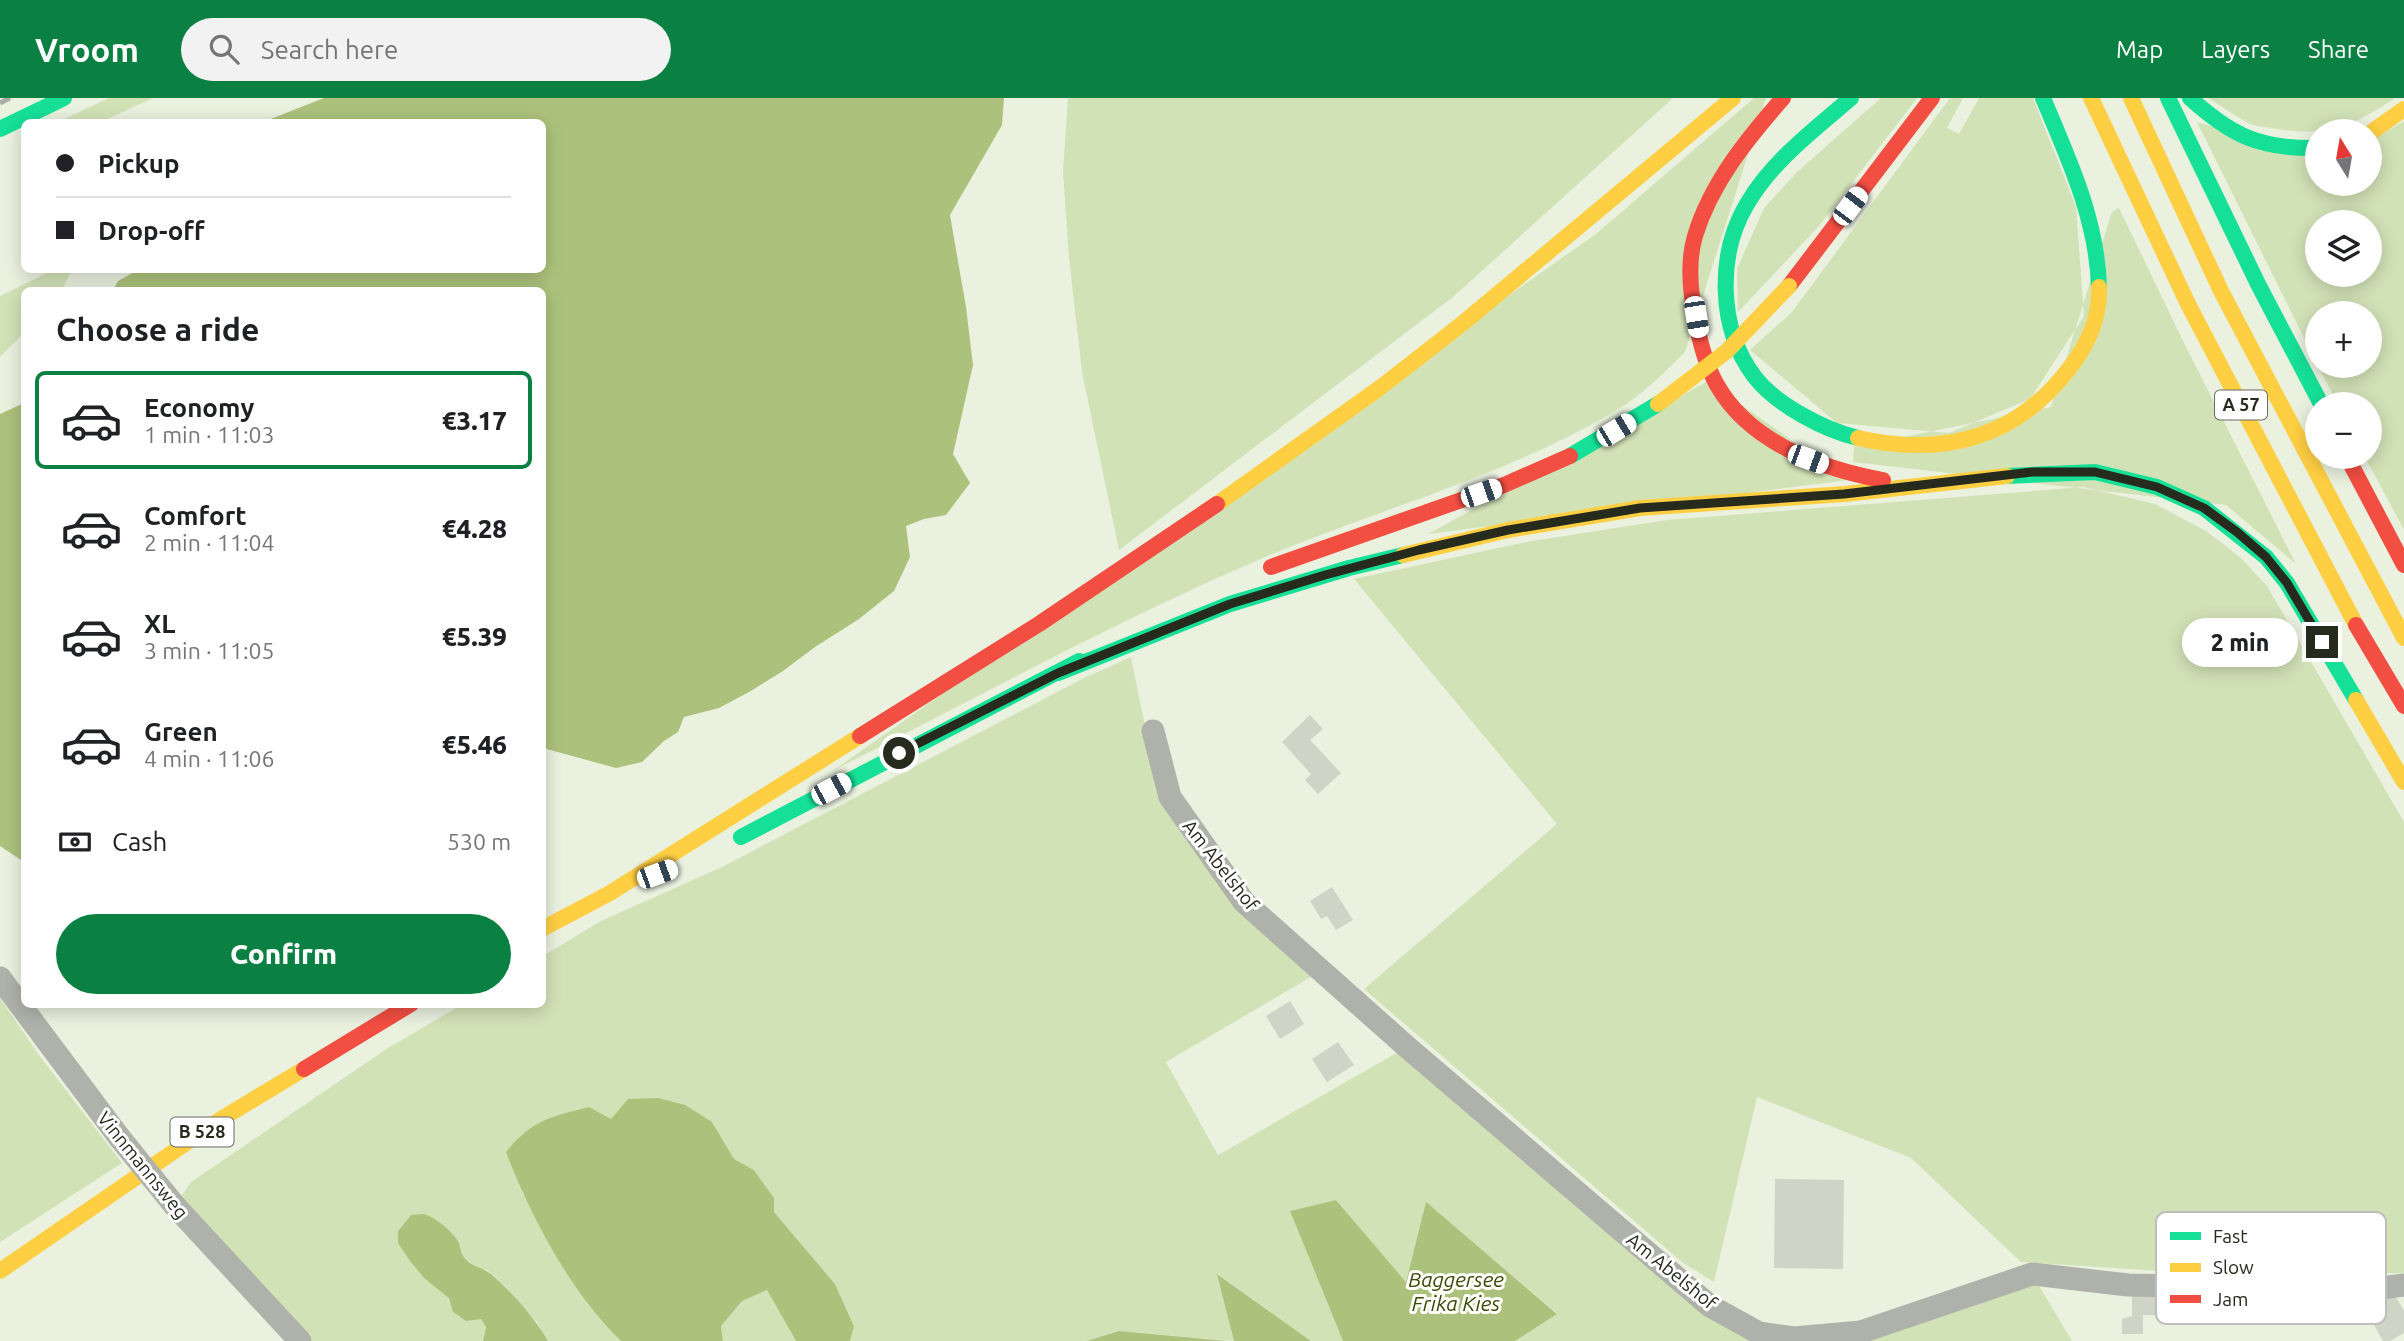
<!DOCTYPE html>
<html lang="en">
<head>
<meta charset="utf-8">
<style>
  body { margin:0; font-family:Ubuntu,sans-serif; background:#f2f2f2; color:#202124; height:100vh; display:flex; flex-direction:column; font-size:26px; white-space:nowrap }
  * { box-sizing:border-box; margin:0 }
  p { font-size:23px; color:#757577 }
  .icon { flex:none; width:38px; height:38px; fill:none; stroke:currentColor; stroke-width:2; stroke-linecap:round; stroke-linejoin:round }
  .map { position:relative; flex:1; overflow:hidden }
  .details { position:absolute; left:21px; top:189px; width:525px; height:721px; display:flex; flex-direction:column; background:#fff; border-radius:10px; box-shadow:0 4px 18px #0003 }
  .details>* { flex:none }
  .guide { position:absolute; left:21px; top:21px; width:525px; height:154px; border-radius:10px; box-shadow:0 4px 18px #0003; display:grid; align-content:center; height:154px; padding:0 35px; background:#fff }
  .needle { width:46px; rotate:349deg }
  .fabs { position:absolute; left:2305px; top:21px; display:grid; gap:14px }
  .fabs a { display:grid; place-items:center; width:77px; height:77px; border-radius:50%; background:#fff; box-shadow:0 4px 18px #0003; font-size:35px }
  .end { position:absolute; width:32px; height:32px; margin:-16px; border:9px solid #272b1e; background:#fff; box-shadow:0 0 0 4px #fff }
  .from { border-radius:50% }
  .bubble { position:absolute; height:49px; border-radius:24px; background:#fff; box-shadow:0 4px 18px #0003; font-size:23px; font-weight:800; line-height:49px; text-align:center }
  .car { position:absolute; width:21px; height:42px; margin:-21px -10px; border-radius:9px; box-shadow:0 0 5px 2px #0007; background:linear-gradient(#fff 24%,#345 0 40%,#fff 0 76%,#345 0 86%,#fff 0) }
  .guide b { display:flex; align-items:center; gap:24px; height:66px; font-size:26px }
  .guide b+b { border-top:2px solid #e0e0e0 }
  .guide i { width:18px; height:18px; background:#202124 }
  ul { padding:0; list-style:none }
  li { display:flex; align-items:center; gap:21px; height:98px; margin:0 14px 10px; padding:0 21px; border:4px solid transparent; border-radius:10px }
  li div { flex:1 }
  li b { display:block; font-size:26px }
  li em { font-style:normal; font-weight:800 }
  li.on { border-color:#0b8043 }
  li>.icon { width:63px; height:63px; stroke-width:1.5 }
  h2 { padding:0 35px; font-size:32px; line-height:84px }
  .pay { display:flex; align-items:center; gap:18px; height:77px; padding:0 35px; font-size:26px }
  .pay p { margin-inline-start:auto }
  .button { display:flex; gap:14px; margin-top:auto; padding:14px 35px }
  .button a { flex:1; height:80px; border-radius:42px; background:#0b8043; color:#fff; font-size:28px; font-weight:800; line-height:80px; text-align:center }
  header { display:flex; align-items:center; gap:42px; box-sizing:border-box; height:98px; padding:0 35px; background:#0b8043; color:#fff }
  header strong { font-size:33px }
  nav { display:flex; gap:38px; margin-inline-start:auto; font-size:24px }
  .search { width:490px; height:63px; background:#f2f2f2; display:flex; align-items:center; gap:18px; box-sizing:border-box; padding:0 24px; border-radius:38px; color:#757577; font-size:26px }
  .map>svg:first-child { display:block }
  .green { fill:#d2e2b7; fill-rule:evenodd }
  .water { fill:#acc27c }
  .building { fill:#ced4c6 }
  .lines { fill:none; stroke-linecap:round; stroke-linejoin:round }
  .street { stroke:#afb2aa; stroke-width:23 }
  .fast { stroke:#16e098; stroke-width:16 }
  .slow { stroke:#ffcf43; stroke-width:16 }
  .jam { stroke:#f24e42; stroke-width:16 }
  .rail { stroke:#aaaea4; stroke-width:5; stroke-dasharray:12 12; stroke-linecap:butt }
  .street-bridge { stroke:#afb2aa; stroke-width:23 }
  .slow-bridge { stroke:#ffcf43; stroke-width:16 }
  .route { stroke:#272b1e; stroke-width:9 }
  .labels { text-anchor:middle; stroke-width:6; stroke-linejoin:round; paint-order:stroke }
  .shield { fill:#fff; stroke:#686b62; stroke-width:2 }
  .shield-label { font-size:18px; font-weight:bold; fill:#272b1e }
  .street-label { font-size:19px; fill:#272b1e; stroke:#fff }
  .water-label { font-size:21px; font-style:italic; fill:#384902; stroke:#fff }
  .key { fill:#fff; stroke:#bebfbc; stroke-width:2 }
  .key-label { font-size:19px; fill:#272b1e }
</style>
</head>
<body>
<header>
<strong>Vroom</strong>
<div class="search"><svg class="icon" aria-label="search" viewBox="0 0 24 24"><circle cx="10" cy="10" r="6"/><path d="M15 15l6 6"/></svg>Search here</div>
<nav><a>Map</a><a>Layers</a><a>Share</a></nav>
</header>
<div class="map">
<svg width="2404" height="1243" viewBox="0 0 2404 1243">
  <rect width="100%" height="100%" fill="#eaf1df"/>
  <path class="green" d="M109,0h44l-52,24h-43z
    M1068,0h605l-220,199 -334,253 -37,-178 -13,-114 -6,-87z
    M1754,0h12l-81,254c-21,21 -43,43 -68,58 -110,66 -243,100 -361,151 -144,62 -282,138 -422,209l762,-536z
    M1881,0h36l-98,128 -81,86 -1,-43 27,-61 33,-36z
    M1950,0h13l-16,30 12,6 20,-36h54l43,109 8,109 -54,83 -81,34 -112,-10 -87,-73 42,-38z
    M2208,0h187c-42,28 -66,39 -118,31 -8,-2 -19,-2 -27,-5 -14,-7 -28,-18 -42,-26z
    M2404,23v409l-39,-73h5v-53h-32l-20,-38h52v-53h-53v51l-120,-242 120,34v28h53v-43zM2317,124h53v53h-53z
    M2119,110l63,131 114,225 -70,-59 -373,-43 1,-15 197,-40 61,-195z
    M53,172h19l-10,20h-38v43l-24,24v-61z
    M1708,283l140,99 -420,54z
    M2083,389l72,17 51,27 34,26 27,29 137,236v451l-168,3 -215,-14 -110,-104 -154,-61 -43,185 -32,-20 -318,-273 193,-165 -203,-245 172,-37 141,-22z
    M1131,559l15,74 24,66 74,105 77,69 -155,91 52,93 189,-108 303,258 84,33 238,-64 40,67h-557l42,-28 -131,-110 -20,79 -70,-82 -46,11 53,130h-32l-93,-67 16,67 -115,-10 -32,10h-237l4,-16 -19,-41 -61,-72v-14l-20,-28 -20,-11 -22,-37 -101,-3 -89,73 55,96 44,53h-73l-11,-19 -17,-17 -14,-18 -19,-17 -10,-1 -15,-14 -3,-13 -10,-10 -38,-17 -13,16 27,48 56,40 5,7 -3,15h-183l-125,-135 16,-24 197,-134 73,-43 81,-1 1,-48 58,-35 121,-54 362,-189z
    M0,900l39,57 83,108 -122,79z
    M767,1192l29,51h-73l-2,-15 21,-26z"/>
  <path class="water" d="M324,0h680l-2,27 -52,90 16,92 7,58 -20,89 17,29 -24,32 -22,4 -18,7 4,31 -16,34 -35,28 -44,28 -32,24 -34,21 -30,16 -35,9 -6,15 -14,9 -22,21 -26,6 -73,-20 -1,-458h-429l5,-9 20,-11h404v-148h-279z
    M24,305v459l-24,-16v-432z
    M658,1000l27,7 27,17 22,37 20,11 20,28v14l61,72 19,42 -4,15h-54l-29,-51 -25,11 -21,25 2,15h-102c-50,-48 -90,-124 -115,-189 26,-32 44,-35 83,-45l22,12 17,-20z
    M1336,1102l70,82 20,-80 131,112 -42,27h-172l-53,-130z
    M424,1116c12,4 27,16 34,27 3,5 2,11 6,16 7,10 18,10 27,17 19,16 45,45 57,67h-65l3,-14 -5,-8 -15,2 -13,-9 -4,-14 -24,-19 -15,-18 -12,-18v-12l13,-16z
    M1217,1176l94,67h-77z
    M1119,1233l109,10h-141z"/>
  <path class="building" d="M1310,617l13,14 -13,11 31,33 -23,21 -13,-14 6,-6 -29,-32z
    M1332,789l21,33 -17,10 -9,-14 -6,3 -11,-18z
    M1290,903l14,23 -24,15 -14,-23z
    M1338,944l16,23 -27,17 -15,-23z
    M1775,1081l69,1 -1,89 -69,-1z
    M2132,1194l53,1v23l-42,-1v19h-21v-15l10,-3z
    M2393,1194l11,19v22l-14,8h-7l-18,-32z"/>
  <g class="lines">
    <path class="street" d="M1153,633l17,66 74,105 163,145 303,259 49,27 35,5 67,-6 171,-58 96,11 239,5 37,-5
      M0,880l119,159
      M175,1108l125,135"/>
    <path class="fast" d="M1851,0c-37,32 -79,63 -104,106 -30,50 -29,124 7,172 21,28 70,54 104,62
      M2043,0c26,62 54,121 56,189
      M2168,0l91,188 62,118
      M2190,0c42,38 70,51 127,50
      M0,31l64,-31
      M1570,358l88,-52
      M2007,378l88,-4 62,15 47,21 62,49 21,26 69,117
      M1058,575l172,-69 119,-36 54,-13
      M741,739l338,-176"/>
    <path class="slow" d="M2091,0l97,206 168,321
      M2131,0l90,193 183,347
      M2370,35l34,-24
      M1858,340c83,19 157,1 210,-68 20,-25 32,-51 31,-83
      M1217,406l164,-117 82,-64 270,-225
      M1403,457l105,-25 132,-22 205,-14 162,-18
      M2356,602l48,82
      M542,831l68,-36 250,-157
      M0,1173l221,-152 83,-50"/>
    <path class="jam" d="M1783,0c-36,41 -72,85 -88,138 -7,24 -5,54 0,79 4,24 10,49 22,70 33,58 105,84 166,95
      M1789,188l143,-188
      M2347,359l57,108
      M1271,469l233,-82 66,-29
      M2356,527l48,81
      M860,638l179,-112 178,-120
      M304,971l107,-65"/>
    <path class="rail" d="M0,5l10,-5"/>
    <path class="street-bridge" d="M119,1039l56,69"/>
    <path class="slow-bridge" d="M1658,306l69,-53 62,-65"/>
  </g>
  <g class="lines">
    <path class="route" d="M899,655l159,-80 172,-69 95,-29 94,-25 89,-20 132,-22 204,-14 188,-22h63l62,15 47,21 33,24 29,25 21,26 35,59"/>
  </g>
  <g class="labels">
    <g class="shield">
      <rect x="2215" y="292.5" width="52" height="29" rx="5"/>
      <rect x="170.5" y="1019.5" width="63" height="29" rx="5"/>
    </g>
    <g class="shield-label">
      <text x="2241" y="313">A 57</text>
      <text x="202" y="1040">B 528</text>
    </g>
    <g class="street-label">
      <text transform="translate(1221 767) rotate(52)" y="7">Am Abelshof</text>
      <text transform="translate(143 1067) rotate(51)" y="7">Vinnmannsweg</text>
      <text transform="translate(1672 1173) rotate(39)" y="7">Am Abelshof</text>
    </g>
    <g class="water-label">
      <text x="1456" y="1189">Baggersee<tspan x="1456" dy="24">Frika Kies</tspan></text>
    </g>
  </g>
  <rect x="2156" y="1114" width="230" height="112" rx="10" class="key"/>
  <rect x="2170" y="1134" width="31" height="8" fill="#16e098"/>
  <rect x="2170" y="1165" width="31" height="9" fill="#ffcf43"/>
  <rect x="2170" y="1197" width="31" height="8" fill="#f24e42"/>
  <g class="key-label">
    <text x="2213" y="1145">Fast</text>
    <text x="2213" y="1176">Slow</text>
    <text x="2213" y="1208">Jam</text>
  </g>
</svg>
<div class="fabs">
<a><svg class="needle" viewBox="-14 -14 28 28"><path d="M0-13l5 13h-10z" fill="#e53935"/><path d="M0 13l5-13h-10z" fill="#757577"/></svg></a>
<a><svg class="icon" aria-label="layers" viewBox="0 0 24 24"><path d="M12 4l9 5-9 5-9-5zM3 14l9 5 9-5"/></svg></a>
<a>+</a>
<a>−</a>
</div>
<i class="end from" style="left:899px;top:655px"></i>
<i class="end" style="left:2322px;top:544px"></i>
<div class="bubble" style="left:2182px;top:520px;width:116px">2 min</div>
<i class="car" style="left:1850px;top:108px;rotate:37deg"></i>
<i class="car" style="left:1696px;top:219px;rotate:171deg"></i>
<i class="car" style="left:1616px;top:332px;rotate:59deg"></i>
<i class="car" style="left:1808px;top:361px;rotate:110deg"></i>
<i class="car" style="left:1481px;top:395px;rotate:71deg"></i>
<i class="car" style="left:831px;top:691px;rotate:62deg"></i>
<i class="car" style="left:657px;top:776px;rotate:70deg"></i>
<div class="guide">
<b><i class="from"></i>Pickup</b>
<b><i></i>Drop-off</b>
</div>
<section class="details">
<h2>Choose a ride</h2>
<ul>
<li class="on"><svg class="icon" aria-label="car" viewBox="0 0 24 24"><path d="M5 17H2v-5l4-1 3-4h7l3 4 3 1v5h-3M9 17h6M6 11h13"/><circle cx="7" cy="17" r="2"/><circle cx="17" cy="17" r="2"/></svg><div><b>Economy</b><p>1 min · 11:03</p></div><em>€3.17</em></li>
<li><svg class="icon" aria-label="car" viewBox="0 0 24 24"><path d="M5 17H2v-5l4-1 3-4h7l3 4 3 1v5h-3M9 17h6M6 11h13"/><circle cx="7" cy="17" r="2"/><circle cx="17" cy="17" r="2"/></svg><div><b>Comfort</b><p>2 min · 11:04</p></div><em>€4.28</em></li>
<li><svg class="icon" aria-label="car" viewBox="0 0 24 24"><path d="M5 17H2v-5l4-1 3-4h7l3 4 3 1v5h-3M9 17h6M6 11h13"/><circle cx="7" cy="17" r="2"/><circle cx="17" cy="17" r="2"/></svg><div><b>XL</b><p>3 min · 11:05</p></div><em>€5.39</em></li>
<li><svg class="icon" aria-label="car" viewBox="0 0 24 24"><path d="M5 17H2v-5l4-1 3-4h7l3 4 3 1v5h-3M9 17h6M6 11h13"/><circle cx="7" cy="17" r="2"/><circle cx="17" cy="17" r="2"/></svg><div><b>Green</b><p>4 min · 11:06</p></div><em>€5.46</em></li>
</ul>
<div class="pay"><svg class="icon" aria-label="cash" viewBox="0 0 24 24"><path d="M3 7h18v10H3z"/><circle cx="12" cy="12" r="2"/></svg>Cash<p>530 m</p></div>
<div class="button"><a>Confirm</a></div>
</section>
</div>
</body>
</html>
